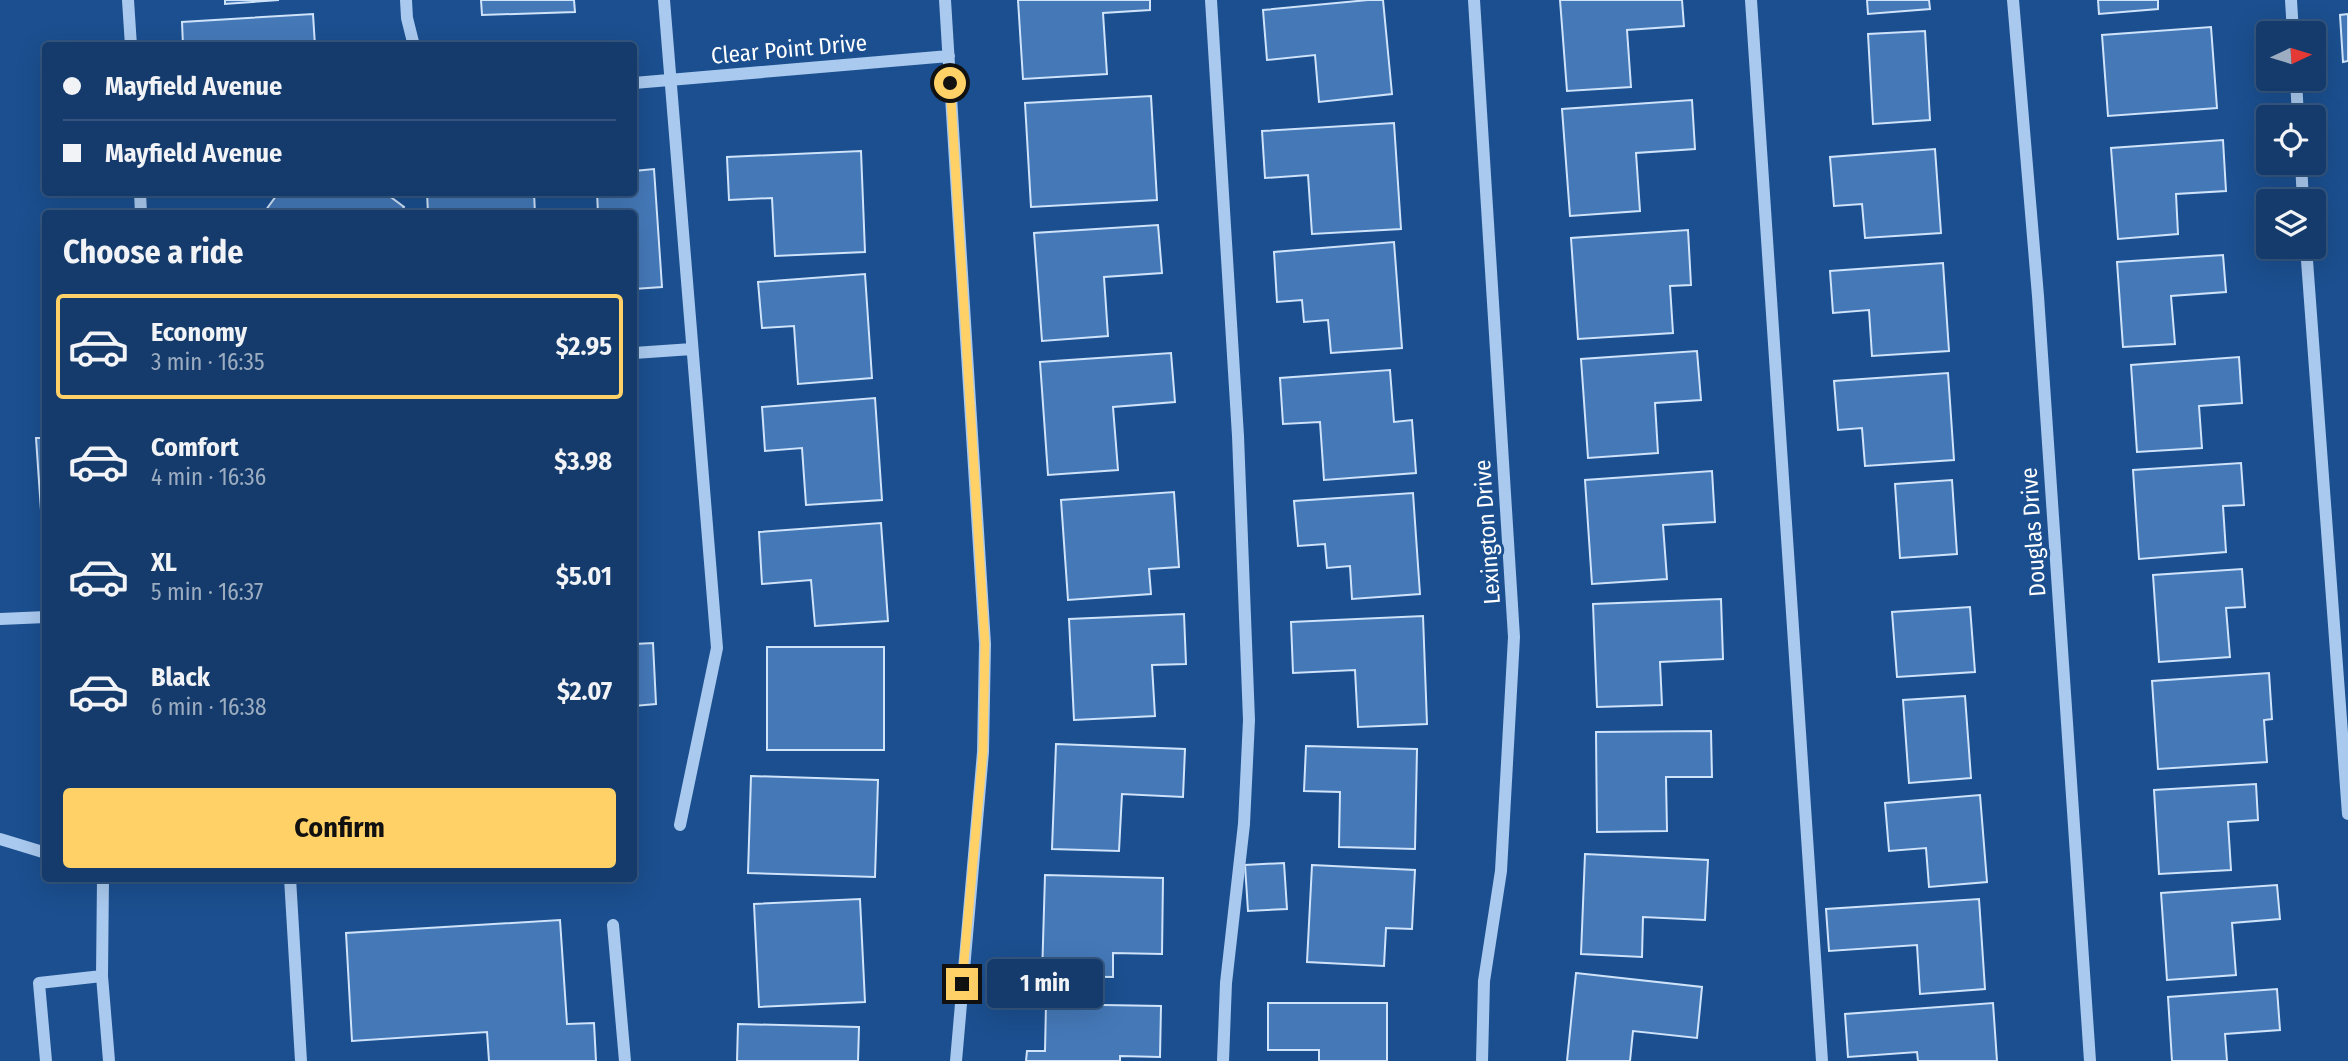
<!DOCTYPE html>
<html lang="en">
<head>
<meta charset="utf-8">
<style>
  body { margin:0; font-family:"Fira Sans Condensed",sans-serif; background:#214673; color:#f1f3f6; height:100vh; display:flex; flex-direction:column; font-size:26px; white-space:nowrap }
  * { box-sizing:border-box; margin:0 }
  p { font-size:23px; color:#9dadc1 }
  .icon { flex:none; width:38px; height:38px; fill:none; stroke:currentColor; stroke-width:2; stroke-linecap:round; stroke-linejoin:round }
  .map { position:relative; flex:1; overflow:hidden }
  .sheet { position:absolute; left:42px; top:210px; width:595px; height:672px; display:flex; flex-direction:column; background:#143b6b; border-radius:7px; box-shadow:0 7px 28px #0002,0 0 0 2px #33557e }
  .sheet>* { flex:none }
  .banner { position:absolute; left:42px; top:42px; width:595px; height:154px; border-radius:7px; box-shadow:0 7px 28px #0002,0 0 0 2px #33557e; display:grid; align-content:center; height:154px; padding:0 21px; background:#143b6b }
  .needle { width:46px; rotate:86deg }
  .controls { position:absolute; left:2256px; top:21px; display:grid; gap:14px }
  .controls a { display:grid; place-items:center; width:70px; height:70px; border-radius:7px; background:#143b6b; box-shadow:0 7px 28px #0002,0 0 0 2px #33557e; font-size:35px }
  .end { position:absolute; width:32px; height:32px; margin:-16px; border:9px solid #ffd166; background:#111; box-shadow:0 0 0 4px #111 }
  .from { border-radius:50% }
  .bubble { position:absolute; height:49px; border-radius:7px; background:#143b6b; box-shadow:0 7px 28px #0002,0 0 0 2px #33557e; font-size:23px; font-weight:700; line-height:49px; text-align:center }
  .banner b { display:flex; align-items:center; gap:24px; height:66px; font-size:26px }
  .banner b+b { border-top:2px solid #33557e }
  .banner i { width:18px; height:18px; background:#f1f3f6 }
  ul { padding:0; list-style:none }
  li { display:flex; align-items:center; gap:21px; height:105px; margin:0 14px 10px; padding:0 7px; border:4px solid transparent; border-radius:7px }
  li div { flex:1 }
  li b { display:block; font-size:26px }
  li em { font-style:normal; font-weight:700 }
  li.on { border-color:#ffd166 }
  li>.icon { width:63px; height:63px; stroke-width:1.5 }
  h2 { padding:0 21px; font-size:32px; line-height:84px }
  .primary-button { display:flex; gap:14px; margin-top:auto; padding:14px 21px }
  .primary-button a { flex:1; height:80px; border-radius:7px; background:#ffd166; color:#111; font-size:28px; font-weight:700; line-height:80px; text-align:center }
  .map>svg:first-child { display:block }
  .building { fill:#4478b7; stroke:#cfe3fa; stroke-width:2 }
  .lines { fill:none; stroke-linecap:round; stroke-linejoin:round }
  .minor { stroke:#a9c9ee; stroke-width:12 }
  .route { stroke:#ffd166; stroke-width:9 }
  .labels { text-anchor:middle; stroke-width:6; stroke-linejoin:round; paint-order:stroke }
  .street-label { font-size:23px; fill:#fff; stroke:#1b4f8f }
</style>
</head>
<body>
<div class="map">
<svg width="2348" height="1061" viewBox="0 0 2348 1061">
  <rect width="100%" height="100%" fill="#1b4f8f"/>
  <path class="building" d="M225,0h54l-54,4z
    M481,0h93l1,12 -93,3z
    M1018,0h132v10l-47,3 4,61 -84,5z
    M1368,0h15l9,94 -73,8 -4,-47 -48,5 -4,-50z
    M1560,0h122l2,26 -57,4 4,57 -64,4z
    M1867,0h62l1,9 -62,5z
    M2098,0h60v9l-59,5z
    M313,14l2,32h-132l-1,-24z
    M2348,14v47l-5,1 -3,-47z
    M2211,27l6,81 -109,8 -6,-81z
    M1925,31l5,89 -57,4 -5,-90z
    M1151,96l6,104 -126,7 -6,-104z
    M1692,100l3,49 -59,4 4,58 -70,5 -8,-107z
    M1394,123l7,106 -89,5 -4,-59 -43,3 -3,-47z
    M2223,140l3,51 -50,3 2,40 -60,5 -7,-91z
    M1935,149l6,84 -76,5 -3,-34 -28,2 -4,-49z
    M861,151l4,101 -90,4 -3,-58 -43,2 -2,-43z
    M654,169l8,118 -28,2v-75h-36l-1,-22h37v-21z
    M279,192h105l20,15 -5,7h-136z
    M427,192h107l1,22h-107z
    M1158,225l4,48 -58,4 4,59 -66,5 -8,-108z
    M1688,230l3,55 -21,1 3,47 -95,6 -7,-101z
    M1394,242l8,106 -71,5 -3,-33 -24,2 -2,-22 -25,2 -3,-50z
    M2223,255l3,37 -55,4 4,48 -52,3 -6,-85z
    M1943,263l6,88 -77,5 -3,-46 -36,3 -3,-42z
    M865,274l7,104 -74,6 -4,-58 -32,2 -4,-46z
    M1697,351l4,49 -46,3 3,50 -70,5 -7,-99z
    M1171,353l4,49 -62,5 5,63 -70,5 -8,-113z
    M2239,357l3,46 -43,3 3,42 -65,4 -6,-87z
    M1390,370l4,52 18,-2 4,53 -92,7 -4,-58 -37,2 -3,-46z
    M1948,373l6,87 -89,6 -3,-38 -24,2 -4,-49z
    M875,398l7,102 -76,5 -4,-57 -37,3 -3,-44z
    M36,438h10v130h-1z
    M2241,463l3,42 -21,1 3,46 -87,7 -6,-89z
    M1712,471l3,51 -52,3 4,54 -75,5 -7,-104z
    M1952,480l5,74 -57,4 -5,-74z
    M1174,492l5,75 -30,2 2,25 -83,6 -7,-100z
    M1413,493l7,101 -68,5 -2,-33 -23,2 -2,-24 -27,2 -4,-45z
    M881,523l7,98 -73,5 -4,-46 -49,4 -3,-52z
    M2242,569l3,38 -19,1 4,49 -71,5 -6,-87z
    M1721,599l2,60 -63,3 2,43 -65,2 -4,-103z
    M1970,607l5,65 -78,5 -5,-65z
    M1184,614l2,50 -34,1 3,51 -81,4 -5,-101z
    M1423,616l4,108 -69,3 -3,-57 -62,3 -2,-51z
    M653,643l3,61 -22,2v-62z
    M767,647h117v103h-117z
    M2269,673l3,46 -8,1 3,42 -109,7 -6,-88z
    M1965,696l6,82 -62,5 -6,-83z
    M1711,731l1,46h-46l1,54 -70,1 -1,-100z
    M1056,744l129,5 -2,48 -61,-3 -3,57 -67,-2z
    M1306,746l111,3 -2,100 -76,-2 1,-55 -36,-1z
    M751,776l127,4 -3,97 -127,-4z
    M2256,784l2,36 -30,2 3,48 -72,4 -5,-84z
    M1980,795l7,87 -58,5 -3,-39 -37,3 -4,-48z
    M1585,854l123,6 -3,60 -62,-3 -1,40 -61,-3z
    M1284,863l3,46 -39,2 -3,-46z
    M1312,865l103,5 -3,59 -26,-1 -2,38 -77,-4z
    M1045,875l118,3 -1,76 -49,-1v24l-71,-1z
    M2277,885l3,34 -48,4 4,52 -69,5 -6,-87z
    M860,899l5,103 -106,5 -5,-103z
    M1979,899l6,90 -65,5 -3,-49 -88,6 -3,-42z
    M560,920l7,104 27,-1 2,38h-107l-2,-29 -135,9 -6,-108z
    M1576,973l126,14 -5,51 -64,-7 -3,30h-63z
    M2277,989l3,41 -55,4 2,27h-55l-4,-64z
    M1268,1003h119v58h-68v-11h-51z
    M1993,1003l4,58h-79l-1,-9 -69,5 -3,-43z
    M1046,1004l115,2 -1,51 -40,-1v5h-94l1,-10h18z
    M738,1024l121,3 -1,34h-121z"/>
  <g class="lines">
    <path class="minor" d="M128,0l3,46
      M406,0l1,18 7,28
      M664,0l53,648 -37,177
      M945,0l40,644 -2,108 -27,309
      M1211,0l27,436 11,284 -5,104 -18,159 -3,78
      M1474,0l40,637 -13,234 -17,110 -2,80
      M1751,0l71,1061
      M2013,0l25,296 52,765
      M2291,0l2,33
      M2296,79l2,38
      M634,83l315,-27
      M2301,163l2,38
      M140,192l1,22
      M2306,247l42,567
      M634,353l58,-4
      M0,619l46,-2
      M0,839l46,14
      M103,878l-1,98 7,85
      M290,878l11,183
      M613,925l12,136
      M46,1061l-7,-78 63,-7"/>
  </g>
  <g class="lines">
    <path class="route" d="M950,83l35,560 -2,108 -21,233"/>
  </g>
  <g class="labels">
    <g class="street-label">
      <text transform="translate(789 49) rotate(-5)" y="8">Clear Point Drive</text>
      <text transform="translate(1487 532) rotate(-94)" y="8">Lexington Drive</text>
      <text transform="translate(2033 532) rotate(-94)" y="8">Douglas Drive</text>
    </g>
  </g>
</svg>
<div class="controls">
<a><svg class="needle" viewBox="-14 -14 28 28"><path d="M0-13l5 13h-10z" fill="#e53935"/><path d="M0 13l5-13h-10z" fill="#9dadc1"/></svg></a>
<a><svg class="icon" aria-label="locate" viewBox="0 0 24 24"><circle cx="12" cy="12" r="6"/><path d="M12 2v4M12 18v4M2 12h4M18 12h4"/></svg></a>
<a><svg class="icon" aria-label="layers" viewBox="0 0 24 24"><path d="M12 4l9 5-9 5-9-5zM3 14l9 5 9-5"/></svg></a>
</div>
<i class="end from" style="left:950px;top:83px"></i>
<i class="end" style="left:962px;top:984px"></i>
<div class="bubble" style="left:987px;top:959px;width:116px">1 min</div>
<div class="banner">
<b><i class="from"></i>Mayfield Avenue</b>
<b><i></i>Mayfield Avenue</b>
</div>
<section class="sheet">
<h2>Choose a ride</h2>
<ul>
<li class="on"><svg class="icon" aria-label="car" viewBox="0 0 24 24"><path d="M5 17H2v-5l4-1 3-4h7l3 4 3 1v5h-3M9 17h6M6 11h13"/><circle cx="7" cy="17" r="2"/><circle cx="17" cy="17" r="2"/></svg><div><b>Economy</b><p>3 min · 16:35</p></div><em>$2.95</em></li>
<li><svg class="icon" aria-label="car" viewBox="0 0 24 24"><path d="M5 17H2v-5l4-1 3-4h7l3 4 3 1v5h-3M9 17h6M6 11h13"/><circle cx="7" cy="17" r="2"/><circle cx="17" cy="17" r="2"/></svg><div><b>Comfort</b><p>4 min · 16:36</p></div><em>$3.98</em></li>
<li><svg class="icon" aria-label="car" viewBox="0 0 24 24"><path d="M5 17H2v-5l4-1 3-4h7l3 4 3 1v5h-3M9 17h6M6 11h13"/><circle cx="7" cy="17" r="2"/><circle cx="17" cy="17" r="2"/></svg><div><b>XL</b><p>5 min · 16:37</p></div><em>$5.01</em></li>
<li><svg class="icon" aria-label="car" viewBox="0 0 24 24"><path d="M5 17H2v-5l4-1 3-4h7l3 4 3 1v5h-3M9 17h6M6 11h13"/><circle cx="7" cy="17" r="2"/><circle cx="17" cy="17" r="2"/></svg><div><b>Black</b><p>6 min · 16:38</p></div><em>$2.07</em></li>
</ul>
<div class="primary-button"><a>Confirm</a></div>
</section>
</div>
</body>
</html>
